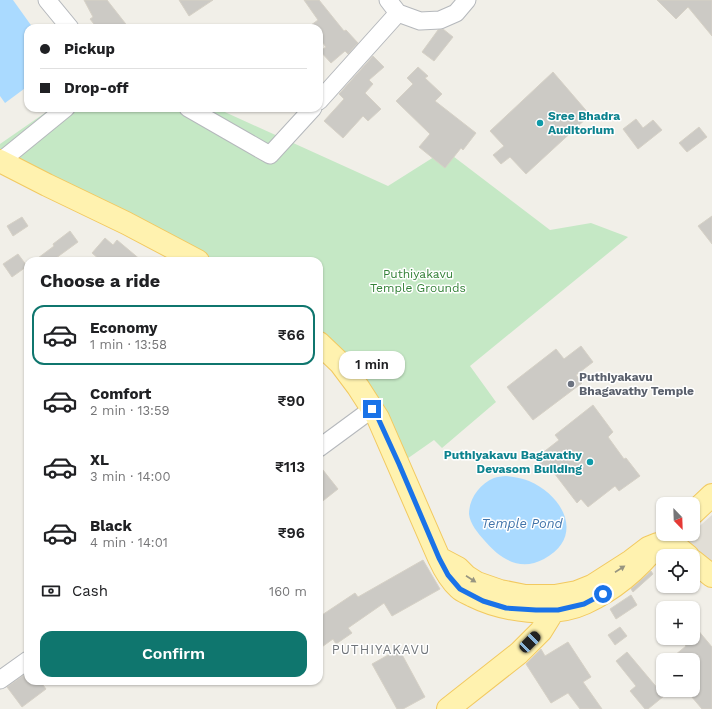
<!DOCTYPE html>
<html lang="en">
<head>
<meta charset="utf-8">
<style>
  body { margin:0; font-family:"Work Sans",sans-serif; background:#f2f2f2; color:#202124; height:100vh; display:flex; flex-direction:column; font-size:15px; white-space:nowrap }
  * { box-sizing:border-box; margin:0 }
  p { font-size:13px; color:#757577 }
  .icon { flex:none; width:22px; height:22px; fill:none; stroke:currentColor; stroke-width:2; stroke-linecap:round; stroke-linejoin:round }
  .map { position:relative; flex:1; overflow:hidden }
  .sheet { position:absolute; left:24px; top:257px; width:299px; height:428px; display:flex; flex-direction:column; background:#fff; border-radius:12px; box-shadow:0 1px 3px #0004 }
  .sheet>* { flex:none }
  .guide { position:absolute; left:24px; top:24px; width:299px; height:88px; border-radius:12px; box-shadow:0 1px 3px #0004; display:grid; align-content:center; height:88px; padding:0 16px; background:#fff }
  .needle { width:26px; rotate:157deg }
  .tools { position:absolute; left:656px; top:497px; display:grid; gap:8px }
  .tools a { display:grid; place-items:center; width:44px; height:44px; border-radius:8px; background:#fff; box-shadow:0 1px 3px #0004; font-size:20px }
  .end { position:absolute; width:18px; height:18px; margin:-9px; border:5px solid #1a73e8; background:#fff; box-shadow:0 0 0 2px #fff }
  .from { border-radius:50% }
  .bubble { position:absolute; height:28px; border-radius:12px; background:#fff; box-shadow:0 1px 3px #0004; font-size:13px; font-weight:600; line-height:28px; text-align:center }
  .car { position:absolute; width:12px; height:24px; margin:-12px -6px; border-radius:5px; box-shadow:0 0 3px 1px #0007; background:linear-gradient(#222 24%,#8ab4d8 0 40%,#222 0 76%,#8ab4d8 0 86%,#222 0) }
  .guide b { display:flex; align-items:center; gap:14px; height:38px; font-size:15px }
  .guide b+b { border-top:1px solid #e0e0e0 }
  .guide i { width:10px; height:10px; background:#202124 }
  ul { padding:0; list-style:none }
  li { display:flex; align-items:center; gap:12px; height:60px; margin:0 8px 6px; padding:0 8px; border:2px solid transparent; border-radius:12px }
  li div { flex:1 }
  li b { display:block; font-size:15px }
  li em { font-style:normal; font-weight:600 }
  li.on { border-color:#0f766e }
  li>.icon { width:36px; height:36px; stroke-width:1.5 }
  h2 { padding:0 16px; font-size:18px; line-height:48px }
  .pay { display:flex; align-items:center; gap:10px; height:44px; padding:0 16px; font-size:15px }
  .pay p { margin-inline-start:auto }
  .primary-button { display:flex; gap:8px; margin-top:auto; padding:8px 16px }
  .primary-button a { flex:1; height:46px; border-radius:12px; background:#0f766e; color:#fff; font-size:16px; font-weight:600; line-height:46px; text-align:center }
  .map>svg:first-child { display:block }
  .education { fill:#e1ded6 }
  .green { fill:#c5e8c5 }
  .water { fill:#aadaff }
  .building { fill:#cccac5; stroke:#d6d1c6 }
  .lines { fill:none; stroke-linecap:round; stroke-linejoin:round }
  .minor-casing { stroke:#b5b8bc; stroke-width:19 }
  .major-casing { stroke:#f2c960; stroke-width:24 }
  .minor { stroke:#fff; stroke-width:17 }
  .major { stroke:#fff2af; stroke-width:22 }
  .oneway { fill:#979581 }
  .route { stroke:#1a73e8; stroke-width:5 }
  .culture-dot { fill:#0f9aa8; stroke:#fff; stroke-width:1.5 }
  .worship-dot { fill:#6b7280; stroke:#fff; stroke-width:1.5 }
  .labels { text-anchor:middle; stroke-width:3; stroke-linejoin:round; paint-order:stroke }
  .culture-label { font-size:12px; font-weight:bold; fill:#0d838f; stroke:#fff; text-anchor:start }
  .park-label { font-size:12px; fill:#348238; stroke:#fff }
  .worship-label { font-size:12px; font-weight:bold; fill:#5b616d; stroke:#fff; text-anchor:start }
  .water-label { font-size:13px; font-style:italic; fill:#4174aa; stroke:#fff }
  .neighbourhood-label { font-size:13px; letter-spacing:1px; fill:#70757a; stroke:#fff }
</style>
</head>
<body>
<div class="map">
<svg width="712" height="709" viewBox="0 0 712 709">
  <rect width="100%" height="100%" fill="#f1efe8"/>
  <path class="education" d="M712,515v50l-29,-24 8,-7h2v-2z"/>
  <path class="green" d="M52,108h164l172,78 57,-36 105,80 41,-7 37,14 -158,129 26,36 -54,46 -8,-8 -30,21 -85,-126v-74h-109l-79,-42 -131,-65v-10z"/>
  <path class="water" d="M0,0h13l20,28h-5v58l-23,17 -5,-7z
    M506,476c8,1 16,2 23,5 35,15 56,56 15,78 -24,13 -44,0 -60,-19 -6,-7 -14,-16 -15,-26 0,-16 11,-30 25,-36 3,-1 8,-2 12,-2z"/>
  <path class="building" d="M84,0h23l22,28h-32l-7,-9 3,-2z
    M179,0h34l-24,16z
    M304,0h15l25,31 2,-1 12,13 -10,11 -3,-3 -14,12 -11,-12 6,-4 -7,-9v-10h-12l11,-8z
    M657,0h55v36l-24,-29 -12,12z
    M443,29l10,8 -19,24 -12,-9 16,-22z
    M373,56l11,11 -15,13 4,4 -8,9 16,16 -13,12 -5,-5 -20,22 -19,-17 20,-22 -5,-5z
    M418,67l10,9 -3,2 17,16 -7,7 41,32 -13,17 -2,-2 -16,20 -26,-21 11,-13 -34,-33 17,-17 -6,-6z
    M553,72l37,43 -64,59 -16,-17 -9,7 -8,-9 11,-9 -14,-15z
    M636,119l7,9 10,-8 9,10 -24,19 -15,-20z
    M699,127l8,10 -20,15 -8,-9z
    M712,216v28l-14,-18z
    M22,217l6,9 -15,10 -6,-10z
    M70,231l8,11 -26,19h-18l20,-15 -1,-2z
    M105,238l8,7 4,-5 25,21h-41l-9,-8z
    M18,254l9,12 1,-1v5l-2,-3 -14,10 -9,-13z
    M581,346l12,16 -17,13 6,8 -49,37 -26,-33 49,-38 8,10z
    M593,405l20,27 -5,5 16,22 2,-1 14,18 -21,15 -4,-5 -27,21 -7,-8 -4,4 -26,-34 -4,3 -11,-14 23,-18 -4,-5z
    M319,465l19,24 -19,15z
    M423,560l17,29 -48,27 -8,-13 -36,25 4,5 -16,11 -3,-5 -14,10v-32l36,-24 3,4z
    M651,571l2,3 -20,18 -2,-3z
    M631,595l6,10 -21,14 -6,-10z
    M620,627l7,9 -12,9 -7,-10z
    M697,629l15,18v62h-10l-16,-19h7v-30h-24l17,-14 -4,-4 5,-4h6v-5z
    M568,642l23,35 -8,5 19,27h-22l-12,-16 -17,10 -25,-39 15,-15 4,7z
    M399,649l26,48 -22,12h-6l-25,-45z
    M627,652l37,44 -16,13h-3l-15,-18 6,-5 -20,-25z
    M28,672v9h12l6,8 -24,18 -15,-20z"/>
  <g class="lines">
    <defs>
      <path id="minor" d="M47,0l23,28
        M388,0l10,13 22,8 20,-1 16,-7 11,-13
        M319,101l79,-88
        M188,108l82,47 43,-47
        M1,161l65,-53
        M319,448l53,-39
        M0,680l28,-20"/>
      <path id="major" d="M0,161l47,24 79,38 72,38
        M319,343l21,20 18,24 20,31 61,140c5,11 11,22 20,30 4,4 9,5 14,8 30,15 80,22 112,7 28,-13 54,-35 73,-59l-10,4 -17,13 -39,25 -15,6 -22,4h-30l-25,-5 -23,-8 -11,-7 -8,-8 -19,-10
        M693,513l19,-18
        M666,538l22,18
        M693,561l19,15
        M448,709l71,-56 22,-22 13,-21 1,-11"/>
    </defs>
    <use href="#minor" class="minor-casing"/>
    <use href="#major" class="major-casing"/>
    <use href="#minor" class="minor"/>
    <use href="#major" class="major"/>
  </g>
  <defs><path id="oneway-solid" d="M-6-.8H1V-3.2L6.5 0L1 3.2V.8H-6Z"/></defs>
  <g class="oneway">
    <use href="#oneway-solid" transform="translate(620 569) rotate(-33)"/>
    <use href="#oneway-solid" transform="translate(471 579) rotate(33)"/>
  </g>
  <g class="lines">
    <path class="route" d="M372,409l6,9 21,46 40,94 9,17 12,14 23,12 23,7 30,2h22l26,-6 19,-10"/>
  </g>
  <g class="culture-dot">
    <circle cx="540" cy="123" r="4"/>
    <circle cx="590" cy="462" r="4"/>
  </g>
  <circle class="worship-dot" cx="571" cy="384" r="4"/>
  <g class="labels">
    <g class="culture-label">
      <text x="548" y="120">Sree Bhadra<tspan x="548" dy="14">Auditorium</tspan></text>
      <text x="582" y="459" text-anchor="end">Puthiyakavu Bagavathy<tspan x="582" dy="14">Devasom Building</tspan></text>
    </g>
    <g class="park-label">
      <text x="418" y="278">Puthiyakavu<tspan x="418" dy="14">Temple Grounds</tspan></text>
    </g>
    <g class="worship-label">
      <text x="579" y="381">Puthiyakavu<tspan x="579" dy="14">Bhagavathy Temple</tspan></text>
    </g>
    <g class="water-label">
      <text x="522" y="528">Temple Pond</text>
    </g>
    <g class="neighbourhood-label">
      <text x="381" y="654">PUTHIYAKAVU</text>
    </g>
  </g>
</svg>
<div class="tools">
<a><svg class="needle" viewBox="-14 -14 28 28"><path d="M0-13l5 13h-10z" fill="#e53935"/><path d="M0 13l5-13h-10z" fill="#757577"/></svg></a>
<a><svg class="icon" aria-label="locate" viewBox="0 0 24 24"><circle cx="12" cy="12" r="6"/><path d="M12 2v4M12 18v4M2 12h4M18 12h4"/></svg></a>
<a>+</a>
<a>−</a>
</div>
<i class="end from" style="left:603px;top:594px"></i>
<i class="end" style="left:372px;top:409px"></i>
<div class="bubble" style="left:339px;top:351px;width:66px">1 min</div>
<i class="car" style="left:530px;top:642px;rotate:45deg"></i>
<div class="guide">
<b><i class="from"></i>Pickup</b>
<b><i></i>Drop-off</b>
</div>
<section class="sheet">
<h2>Choose a ride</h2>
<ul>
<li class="on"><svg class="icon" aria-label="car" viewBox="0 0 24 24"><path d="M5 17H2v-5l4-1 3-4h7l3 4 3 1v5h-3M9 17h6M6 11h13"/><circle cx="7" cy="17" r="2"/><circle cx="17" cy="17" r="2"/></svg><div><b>Economy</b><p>1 min · 13:58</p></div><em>₹66</em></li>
<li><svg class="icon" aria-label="car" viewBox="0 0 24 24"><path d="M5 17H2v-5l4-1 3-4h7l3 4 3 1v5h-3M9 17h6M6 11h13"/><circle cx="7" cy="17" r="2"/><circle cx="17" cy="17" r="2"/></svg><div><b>Comfort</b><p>2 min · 13:59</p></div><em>₹90</em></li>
<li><svg class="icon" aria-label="car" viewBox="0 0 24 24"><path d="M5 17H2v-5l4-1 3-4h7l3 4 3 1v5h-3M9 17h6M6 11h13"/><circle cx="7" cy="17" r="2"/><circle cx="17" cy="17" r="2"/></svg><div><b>XL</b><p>3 min · 14:00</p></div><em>₹113</em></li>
<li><svg class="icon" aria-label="car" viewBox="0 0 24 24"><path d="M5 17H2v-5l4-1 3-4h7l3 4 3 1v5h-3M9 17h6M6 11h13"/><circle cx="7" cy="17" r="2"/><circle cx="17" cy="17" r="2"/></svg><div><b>Black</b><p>4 min · 14:01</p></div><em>₹96</em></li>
</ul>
<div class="pay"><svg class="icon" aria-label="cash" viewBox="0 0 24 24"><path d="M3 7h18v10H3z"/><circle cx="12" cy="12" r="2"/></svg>Cash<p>160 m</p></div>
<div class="primary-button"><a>Confirm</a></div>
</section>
</div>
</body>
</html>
